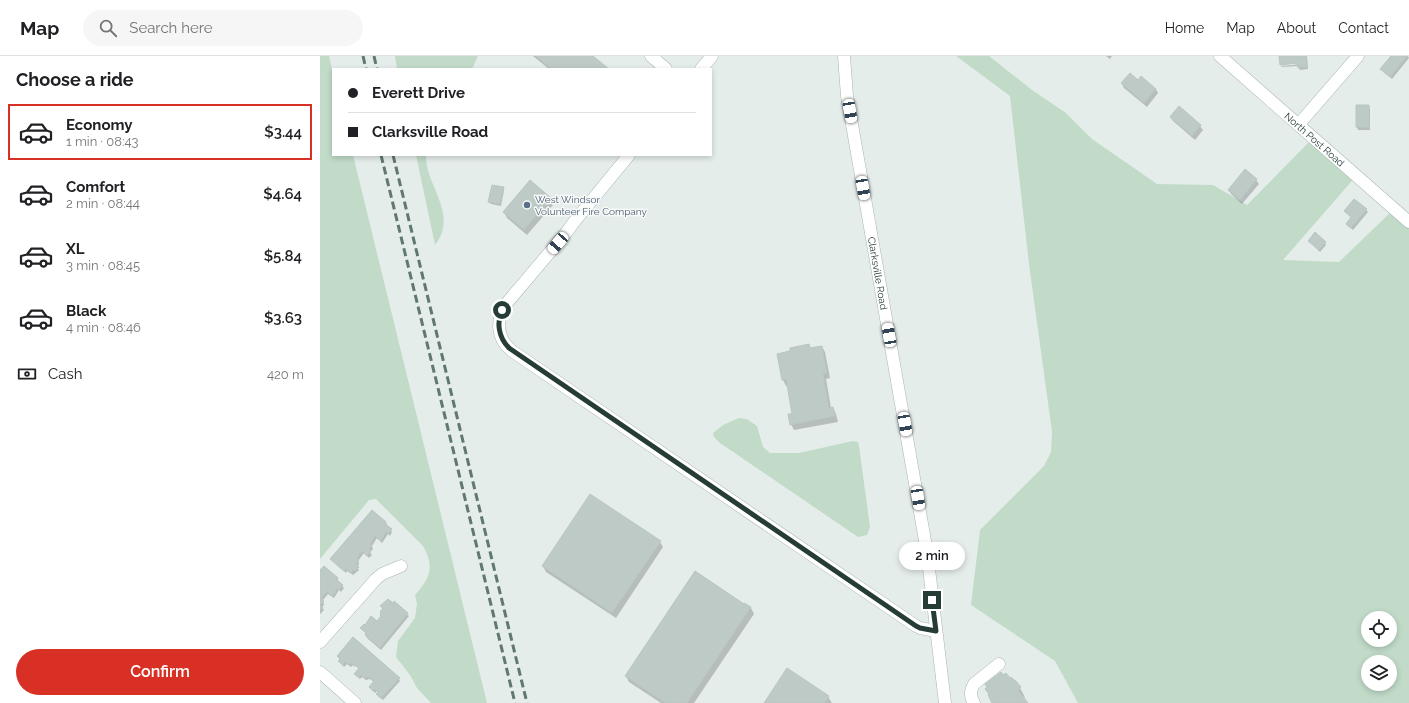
<!DOCTYPE html>
<html lang="en">
<head>
<meta charset="utf-8">
<style>
  body { margin:0; font-family:Raleway,sans-serif; background:#f6f6f6; color:#202124; height:100vh; display:flex; flex-direction:column; font-size:15px; white-space:nowrap }
  * { box-sizing:border-box; margin:0 }
  p { font-size:13px; color:#757577 }
  .icon { flex:none; width:22px; height:22px; fill:none; stroke:currentColor; stroke-width:2; stroke-linecap:round; stroke-linejoin:round }
  .map { position:relative; flex:1; overflow:hidden }
  .details { display:flex; flex-direction:column; background:#fff; width:320px }
  .details>* { flex:none }
  .top-card { position:absolute; left:12px; top:12px; width:380px; height:88px; border-radius:0px; box-shadow:0 2px 6px #0003; display:grid; align-content:center; height:88px; padding:0 16px; background:#fff }
  .buttons { position:absolute; left:1041px; top:555px; display:grid; gap:8px }
  .buttons a { display:grid; place-items:center; width:36px; height:36px; border-radius:50%; background:#fff; box-shadow:0 2px 6px #0003; font-size:20px }
  .end { position:absolute; width:18px; height:18px; margin:-9px; border:5px solid #263d37; background:#fff; box-shadow:0 0 0 2px #fff }
  .from { border-radius:50% }
  .bubble { position:absolute; height:28px; border-radius:14px; background:#fff; box-shadow:0 2px 6px #0003; font-size:13px; font-weight:600; line-height:28px; text-align:center }
  .car { position:absolute; width:12px; height:24px; margin:-12px -6px; border-radius:5px; box-shadow:0 0 3px 1px #0007; background:linear-gradient(#fff 24%,#345 0 40%,#fff 0 76%,#345 0 86%,#fff 0) }
  .top-card b { display:flex; align-items:center; gap:14px; height:38px; font-size:15px }
  .top-card b+b { border-top:1px solid #e0e0e0 }
  .top-card i { width:10px; height:10px; background:#202124 }
  ul { padding:0; list-style:none }
  li { display:flex; align-items:center; gap:12px; height:56px; margin:0 8px 6px; padding:0 8px; border:2px solid transparent; border-radius:0px }
  li div { flex:1 }
  li b { display:block; font-size:15px }
  li em { font-style:normal; font-weight:600 }
  li.current { border-color:#d93025 }
  li>.icon { width:36px; height:36px; stroke-width:1.5 }
  h2 { padding:0 16px; font-size:18px; line-height:48px }
  .pay { display:flex; align-items:center; gap:10px; height:44px; padding:0 16px; font-size:15px }
  .pay p { margin-inline-start:auto }
  .cta { display:flex; gap:8px; margin-top:auto; padding:8px 16px }
  .cta a { flex:1; height:46px; border-radius:24px; background:#d93025; color:#fff; font-size:16px; font-weight:600; line-height:46px; text-align:center }
  header { display:flex; align-items:center; gap:24px; box-sizing:border-box; height:56px; padding:0 20px; background:#fff; border-bottom:1px solid #e0e0e0 }
  header strong { font-size:19px }
  nav { display:flex; gap:22px; margin-inline-start:auto; font-size:14px }
  .search { width:280px; height:36px; background:#f6f6f6; display:flex; align-items:center; gap:10px; box-sizing:border-box; padding:0 14px; border-radius:22px; color:#757577; font-size:15px }
  main { display:flex; flex:1; min-height:0 }
  .map>svg:first-child { display:block }
  .green { fill:#c1dbc8; fill-rule:evenodd }
  .shadow { fill:#0003 }
  .building { fill:#becac6; stroke:#b8c6c0 }
  .lines { fill:none; stroke-linecap:round; stroke-linejoin:round }
  .minor-casing { stroke:#a8b5b1; stroke-width:13 }
  .minor { stroke:#fff; stroke-width:12 }
  .rail { stroke:#617872; stroke-width:3; stroke-dasharray:8 4; stroke-linecap:butt }
  .route { stroke:#263d37; stroke-width:5 }
  .service-dot { fill:#5c6f8a; stroke:#f6faf8; stroke-width:1.5 }
  .labels { text-anchor:middle; stroke-width:3; stroke-linejoin:round; paint-order:stroke }
  .street-label { font-size:10px; fill:#263d37; stroke:#f6faf8 }
  .service-label { font-size:10px; fill:#4e5e75; stroke:#f6faf8; text-anchor:start }
</style>
</head>
<body>
<header>
<strong>Map</strong>
<div class="search"><svg class="icon" aria-label="search" viewBox="0 0 24 24"><circle cx="10" cy="10" r="6"/><path d="M15 15l6 6"/></svg>Search here</div>
<nav><a>Home</a><a>Map</a><a>About</a><a>Contact</a></nav>
</header>
<main>
<section class="details">
<h2>Choose a ride</h2>
<ul>
<li class="current"><svg class="icon" aria-label="car" viewBox="0 0 24 24"><path d="M5 17H2v-5l4-1 3-4h7l3 4 3 1v5h-3M9 17h6M6 11h13"/><circle cx="7" cy="17" r="2"/><circle cx="17" cy="17" r="2"/></svg><div><b>Economy</b><p>1 min · 08:43</p></div><em>$3.44</em></li>
<li><svg class="icon" aria-label="car" viewBox="0 0 24 24"><path d="M5 17H2v-5l4-1 3-4h7l3 4 3 1v5h-3M9 17h6M6 11h13"/><circle cx="7" cy="17" r="2"/><circle cx="17" cy="17" r="2"/></svg><div><b>Comfort</b><p>2 min · 08:44</p></div><em>$4.64</em></li>
<li><svg class="icon" aria-label="car" viewBox="0 0 24 24"><path d="M5 17H2v-5l4-1 3-4h7l3 4 3 1v5h-3M9 17h6M6 11h13"/><circle cx="7" cy="17" r="2"/><circle cx="17" cy="17" r="2"/></svg><div><b>XL</b><p>3 min · 08:45</p></div><em>$5.84</em></li>
<li><svg class="icon" aria-label="car" viewBox="0 0 24 24"><path d="M5 17H2v-5l4-1 3-4h7l3 4 3 1v5h-3M9 17h6M6 11h13"/><circle cx="7" cy="17" r="2"/><circle cx="17" cy="17" r="2"/></svg><div><b>Black</b><p>4 min · 08:46</p></div><em>$3.63</em></li>
</ul>
<div class="pay"><svg class="icon" aria-label="cash" viewBox="0 0 24 24"><path d="M3 7h18v10H3z"/><circle cx="12" cy="12" r="2"/></svg>Cash<p>420 m</p></div>
<div class="cta"><a>Confirm</a></div>
</section>
<div class="map">
<svg width="1089" height="647" viewBox="0 0 1089 647">
  <rect width="100%" height="100%" fill="#e5edea"/>
  <path class="green" d="M0,0h9l4,17v82h20l134,548h-56l-14,-15 -7,-13 -14,-18 2,-16 17,-23 2,-14 -2,-9c15,-17 20,-28 8,-49l-47,-47 -7,1 -49,59z
    M75,0h83l-6,13h-75z
    M636,0h33l43,34 34,23 26,26 65,45 56,1 34,20 68,-69 43,38 -75,86 56,2 55,-53 15,13v481h-331l-23,-42 -84,-56 9,-75 64,-64 7,-14 1,-20 -23,-168 -19,-168zM1048,562h22v22h-22zM1048,606h22v22h-22z
    M96,99h10c0,6 1,13 3,19 8,23 25,47 6,71z
    M419,362l8,1 10,7 6,21 7,6h29l54,-12 5,1 1,4 11,81 -3,8 -9,2 -138,-94 -6,-6 -1,-4 10,-8z"/>
  <path class="shadow" d="M213,0h58l16,13h-58z
    M786,0h6l-2,3z
    M960,0h27l1,13 -8,1 -2,-4 -16,1 -1,-1 21,-2z
    M1072,0h16l1,2 -17,21 -10,-10z
    M818,25l18,8 2,4 -11,14 -23,-19 -2,-4z
    M1037,50h12l1,3v21h-12l-1,-3z
    M859,51l21,19 3,4 -8,10 -22,-19 -2,-4z
    M936,124l3,4 -17,20 -11,-10 -2,-4z
    M183,132l1,3 -3,15 -10,-2 -2,-2z
    M230,143l3,6 -26,30 -20,-17 -3,-6z
    M1046,154l2,2 -15,18 -5,-4 -1,-2z
    M989,185l16,2 1,2 -6,7z
    M502,291l3,5 5,26 -4,1 5,29h2l3,6 2,8 -44,8 -3,-6 2,-10 -5,-29 -2,1 -3,-6 27,-31z
    M52,455l14,12 6,9 -2,4 -2,-2 -6,9 -5,-5 -5,8 1,3 -3,3 2,3 -3,3 -5,-5 -6,8 1,3 -2,3 2,3 -6,5 -6,-4 -1,2 -15,-14z
    M340,486l3,5 -47,71 -70,-46 -3,-6z
    M0,516l17,7 1,3 6,6 -3,4 -2,-2 -5,8 -6,-4 -5,6 1,5 -2,2 2,3 -4,4z
    M74,547l15,13 -28,34 -14,-12 -1,-3 1,-1 -6,-6 16,-6 5,-5 1,-8 -2,-3 12,-1z
    M425,548l6,4 3,6 -60,89h-33l-32,-21 -3,-6z
    M21,603l58,20 1,2 -17,19 -4,-3 -2,-3 1,-1 -1,-2 -2,2 -3,-3 2,-8 -4,-3 -4,1 -4,-3 -2,2 -5,-5 4,-5 -4,-4 -1,2 -1,-2 -2,2 -4,-3 -3,3 -5,-6z
    M468,614l40,27 4,6h-67z
    M683,620l17,12 5,9 -2,1 3,5h-33z"/>
  <path class="building" d="M216,0h57l16,13h-58z
    M959,0h27l1,11 -9,1 -1,-5 -17,2z
    M1071,0h16l-17,21 -10,-8z
    M810,17l8,7 3,-4 15,13 -12,14 -23,-20z
    M1036,49h13v23l-13,-1z
    M859,50l22,19 -9,11 -22,-19z
    M925,113l12,10 -17,21 -12,-10z
    M210,124l21,18 -27,32 -21,-18z
    M172,129l12,2 -4,17 -12,-2z
    M1034,143l13,10 -16,19 -5,-4 5,-7 -7,-6z
    M995,176l11,10 -7,8 -11,-9z
    M489,288l1,4 12,-2 5,27h-4l6,35 4,-1 2,9 -45,9 -2,-11h4l-6,-35 -4,1 -5,-26 13,-3v-3z
    M270,438l71,47 -49,72 -70,-47z
    M52,454l14,12 -1,2 7,5 -4,5 -2,-2 -5,9 -6,-5 -5,8 2,1 -3,4 2,2 -4,5 -5,-5 -4,6 -1,2 2,2 -3,3 3,3 -4,4 -2,-1 -2,3 -5,-4 -2,2 -14,-12z
    M4,510l14,12 -1,2 6,5 -4,5 -2,-2 -2,3 1,1 -4,4 -5,-4 -5,5 1,1 -1,2 2,1 -4,4 3,2 -3,3v-40z
    M375,515l49,33v-1l7,4 -64,96h-22l-40,-27z
    M68,543l5,4 1,-2 14,12 -28,35 -15,-13 1,-2 -6,-5 4,-4 1,1 6,-9 6,5 4,-5 -1,-1 1,-2 -1,-1 3,-4 -3,-2z
    M33,581l47,41 -19,20 -5,-4 2,-2 -3,-3 -2,2 -4,-4 5,-6 -6,-4 -1,1 -1,-1 -2,1 -3,-3 -3,2 -4,-3 5,-6 -6,-4 -1,1 -1,-2 -2,2 -4,-3 -2,3 -5,-4 2,-2 -3,-3z
    M467,612l42,28 -4,7h-61z
    M681,616l2,3 3,-2 4,5 1,-1 3,3h1l6,7 -3,3 10,13h-36l-4,-8 1,-1 -4,-5 2,-2 -2,-3z"/>
  <g class="lines">
    <defs>
      <g id="minor">
        <path d="M331,0l15,13"/>
        <path id="s1" d="M524,0l3,40 80,456 18,151"/>
        <path id="s2" d="M900,0l189,166"/>
        <path d="M381,13l11,-13"/>
        <path d="M979,68l59,-68"/>
        <path d="M309,99l-55,67 -8,11 -60,71c-10,16 -10,34 6,47l404,275 4,2 16,3"/>
        <path d="M0,586l56,-63 6,-5 19,-8"/>
        <path d="M0,616l35,31"/>
        <path d="M654,647c-4,-6 -4,-12 0,-19l25,-20"/>
      </g>
    </defs>
    <use href="#minor" class="minor-casing"/>
    <use href="#minor" class="minor"/>
    <path class="rail" d="M43,0l3,13
      M54,0l3,13
      M61,99l134,548
      M73,99l134,548"/>
  </g>
  <g class="lines">
    <path class="route" d="M182,254c-6,13 -3,28 7,38l407,278 4,2 16,3 -4,-31"/>
  </g>
  <circle class="service-dot" cx="207" cy="149" r="4"/>
  <g class="labels">
    <g class="street-label">
      <text dy="4" stroke="none"><textPath href="#s2" startOffset="126">North Post Road</textPath></text>
      <text dy="4" stroke="none"><textPath href="#s1" startOffset="220">Clarksville Road</textPath></text>
    </g>
    <g class="service-label">
      <text x="215" y="147">West Windsor<tspan x="215" dy="12">Volunteer Fire Company</tspan></text>
    </g>
  </g>
</svg>
<div class="buttons">
<a><svg class="icon" aria-label="locate" viewBox="0 0 24 24"><circle cx="12" cy="12" r="6"/><path d="M12 2v4M12 18v4M2 12h4M18 12h4"/></svg></a>
<a><svg class="icon" aria-label="layers" viewBox="0 0 24 24"><path d="M12 4l9 5-9 5-9-5zM3 14l9 5 9-5"/></svg></a>
</div>
<i class="end from" style="left:182px;top:254px"></i>
<i class="end" style="left:612px;top:544px"></i>
<div class="bubble" style="left:579px;top:486px;width:66px">2 min</div>
<i class="car" style="left:530px;top:55px;rotate:170deg"></i>
<i class="car" style="left:543px;top:132px;rotate:170deg"></i>
<i class="car" style="left:238px;top:187px;rotate:221deg"></i>
<i class="car" style="left:569px;top:279px;rotate:350deg"></i>
<i class="car" style="left:585px;top:368px;rotate:170deg"></i>
<i class="car" style="left:598px;top:442px;rotate:171deg"></i>
<div class="top-card">
<b><i class="from"></i>Everett Drive</b>
<b><i></i>Clarksville Road</b>
</div>
</div>
</main>
</body>
</html>
